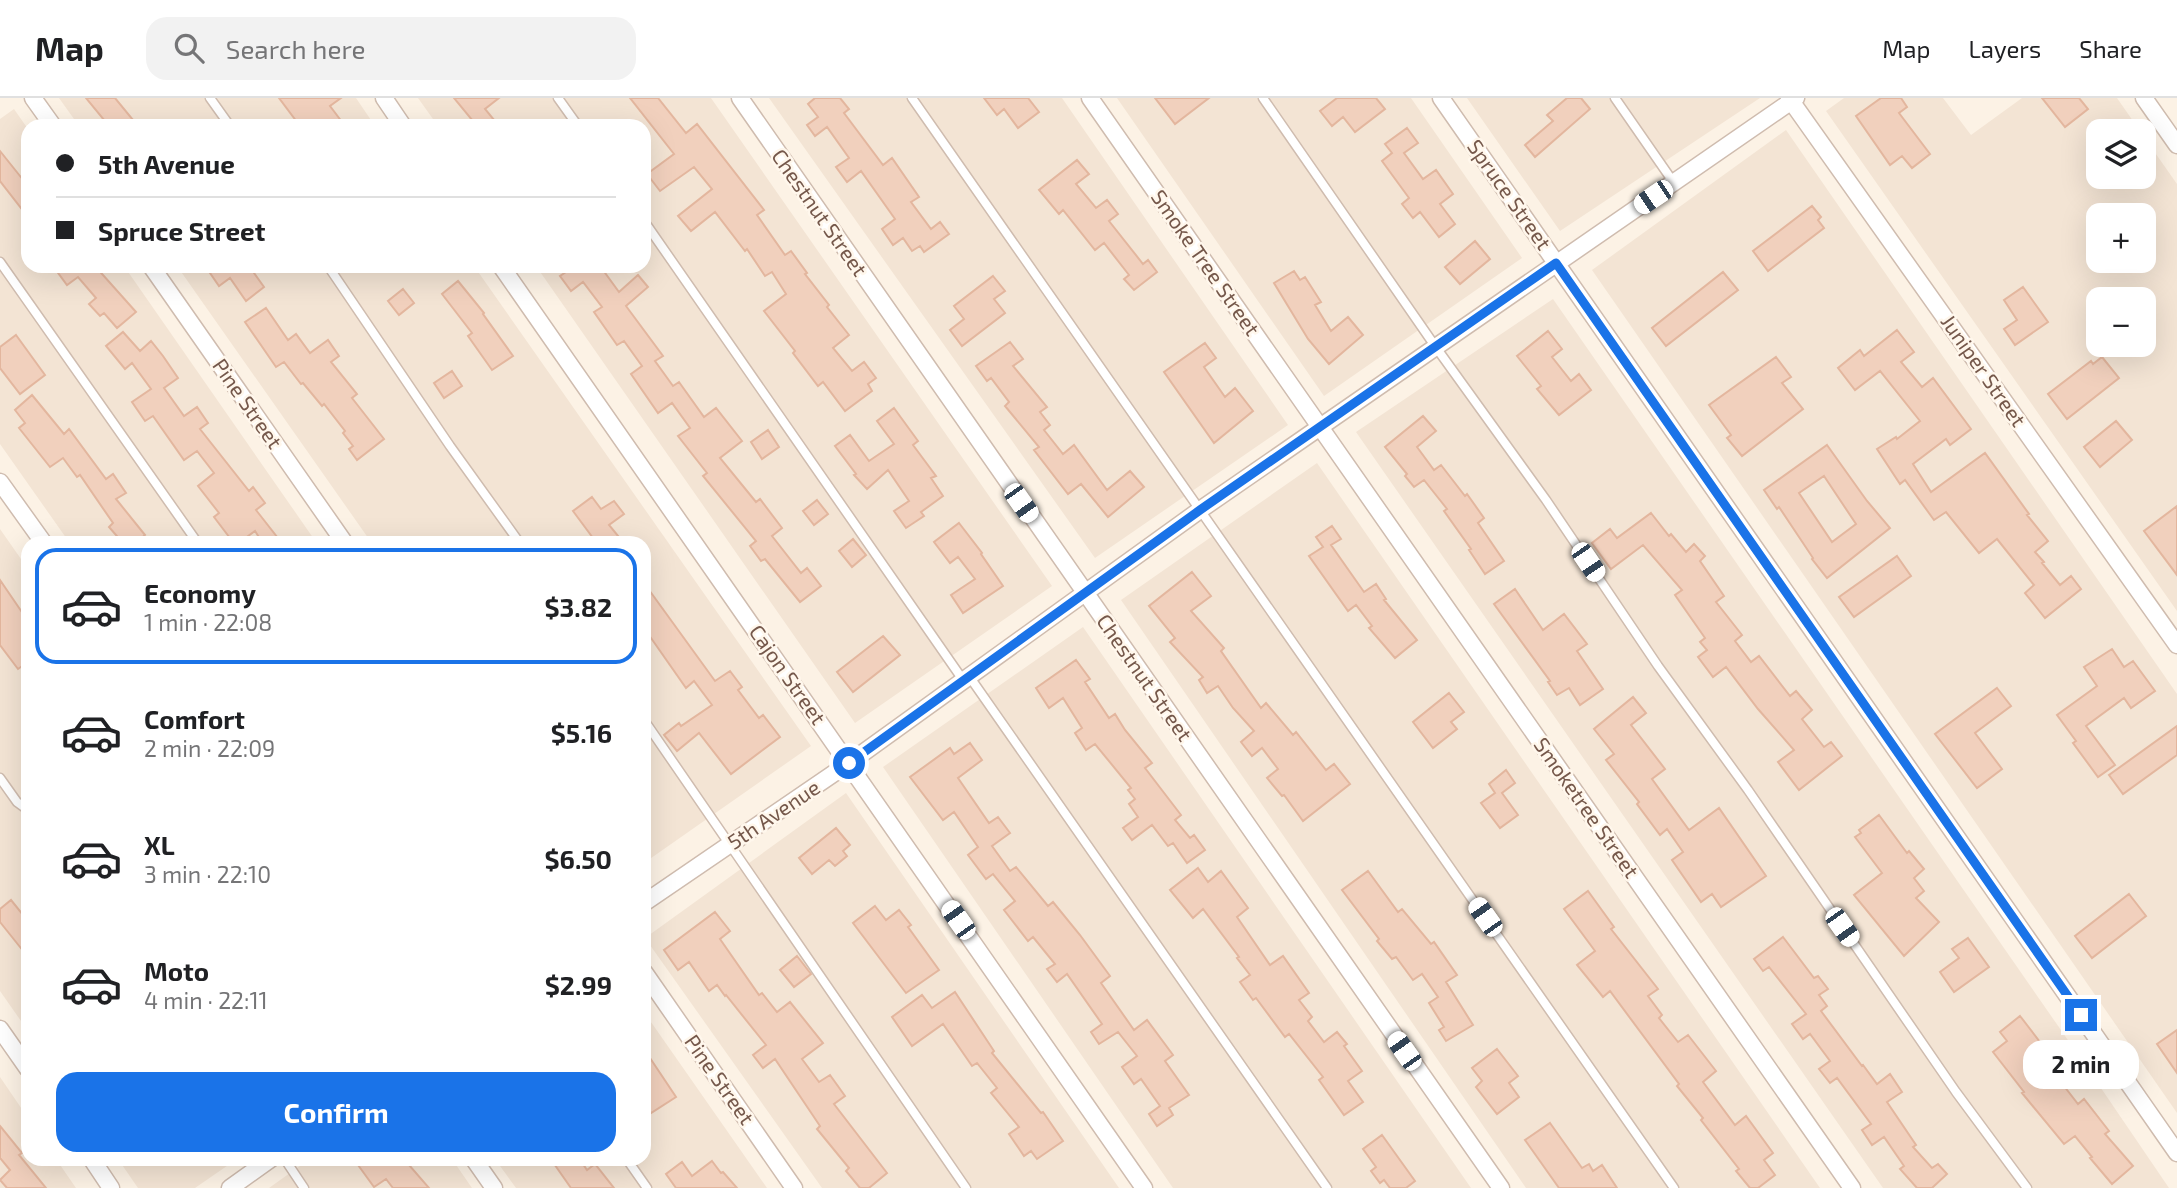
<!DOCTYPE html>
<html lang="en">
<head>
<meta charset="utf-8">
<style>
  body { margin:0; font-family:"Exo 2",sans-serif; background:#f2f2f2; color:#202124; height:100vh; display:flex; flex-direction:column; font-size:26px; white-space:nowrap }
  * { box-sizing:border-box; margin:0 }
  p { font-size:23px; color:#757577 }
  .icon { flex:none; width:38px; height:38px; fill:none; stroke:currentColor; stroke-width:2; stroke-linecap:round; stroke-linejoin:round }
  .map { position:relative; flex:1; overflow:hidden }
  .drawer { position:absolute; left:21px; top:438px; width:630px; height:630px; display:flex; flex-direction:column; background:#fff; border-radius:21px; box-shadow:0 7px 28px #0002 }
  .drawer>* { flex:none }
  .guide { position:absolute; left:21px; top:21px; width:630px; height:154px; border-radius:21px; box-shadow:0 7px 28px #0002; display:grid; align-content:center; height:154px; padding:0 35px; background:#fff }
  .fabs { position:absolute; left:2086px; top:21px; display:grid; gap:14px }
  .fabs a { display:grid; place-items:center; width:70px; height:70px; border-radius:14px; background:#fff; box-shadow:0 7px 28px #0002; font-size:35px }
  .end { position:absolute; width:32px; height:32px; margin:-16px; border:9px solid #1a73e8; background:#fff; box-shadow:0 0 0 4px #fff }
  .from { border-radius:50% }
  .bubble { position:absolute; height:49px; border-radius:21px; background:#fff; box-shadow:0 7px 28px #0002; font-size:23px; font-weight:700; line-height:49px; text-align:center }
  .car { position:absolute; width:21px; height:42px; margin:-21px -10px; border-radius:9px; box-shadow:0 0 5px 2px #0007; background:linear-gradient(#fff 24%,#345 0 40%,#fff 0 76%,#345 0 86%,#fff 0) }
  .guide b { display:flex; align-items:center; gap:24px; height:66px; font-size:26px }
  .guide b+b { border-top:2px solid #e0e0e0 }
  .guide i { width:18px; height:18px; background:#202124 }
  ul { padding:12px 0 0; list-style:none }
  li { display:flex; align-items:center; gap:21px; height:116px; margin:0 14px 10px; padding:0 21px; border:4px solid transparent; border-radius:21px }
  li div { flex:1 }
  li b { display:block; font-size:26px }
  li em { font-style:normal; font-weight:700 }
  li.on { border-color:#1a73e8 }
  li>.icon { width:63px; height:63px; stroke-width:1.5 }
  .button { display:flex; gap:14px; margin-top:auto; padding:14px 35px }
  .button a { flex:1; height:80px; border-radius:21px; background:#1a73e8; color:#fff; font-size:28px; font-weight:700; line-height:80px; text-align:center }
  header { display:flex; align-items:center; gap:42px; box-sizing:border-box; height:98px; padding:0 35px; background:#fff; border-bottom:2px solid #e0e0e0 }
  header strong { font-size:33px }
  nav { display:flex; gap:38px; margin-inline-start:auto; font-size:24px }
  .search { width:490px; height:63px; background:#f2f2f2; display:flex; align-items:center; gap:18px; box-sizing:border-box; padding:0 24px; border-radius:21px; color:#757577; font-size:26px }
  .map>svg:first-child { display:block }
  .residential { fill:#f3e4d4; fill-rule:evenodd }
  .building { fill:#f1d0bd; stroke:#e3b69e; stroke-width:2; fill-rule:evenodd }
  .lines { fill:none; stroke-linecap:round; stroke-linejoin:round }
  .service-casing { stroke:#cfbcaf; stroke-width:11 }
  .minor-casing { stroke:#cfbcaf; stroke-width:19 }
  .service { stroke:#fff; stroke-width:8 }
  .minor { stroke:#fff; stroke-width:16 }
  .route { stroke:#1a73e8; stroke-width:9 }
  .labels { text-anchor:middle; stroke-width:5; stroke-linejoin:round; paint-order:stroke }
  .street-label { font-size:21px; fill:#75584b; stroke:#fff7ec }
</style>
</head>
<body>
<header>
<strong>Map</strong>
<div class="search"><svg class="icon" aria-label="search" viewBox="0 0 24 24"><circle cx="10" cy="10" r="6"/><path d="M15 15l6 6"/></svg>Search here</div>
<nav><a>Map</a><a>Layers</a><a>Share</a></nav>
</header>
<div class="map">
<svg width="2177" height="1090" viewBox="0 0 2177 1090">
  <rect width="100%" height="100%" fill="#fcf2e5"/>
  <path class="residential" d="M59,0h297l19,28h-296z
    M418,0h293l341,488 -197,137 -319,-457h108v-140h-206z
    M769,0h293l226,327 -193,133z
    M1117,0h294l111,160 -198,138z
    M1467,0h293l-200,133z
    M1844,0h99l28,37 51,-37h95l23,33h-42v46h46v-40l33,47v427l-351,-500zM2098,117h46v46h-46zM2098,201h46v46h-46z
    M14,11l14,20v137h96l192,276h-247l-69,-98v-325z
    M1786,32l391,564v419l-585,-843z
    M177,168h297l337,480 -167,117v-321h-273z
    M1553,201l535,770 81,119h-286l-527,-756z
    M1317,365l503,725h-294l-405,-588z
    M0,431l28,40v462l-28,-40z
    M1083,529l388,561h-298l-290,-421z
    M846,695l273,395h-297l-177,-250z
    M644,914l123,176h-251l-21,-29 149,-1z
    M0,979l28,41v40l28,1 20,29h-76z
    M311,1060l141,1 20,29h-203z
    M118,1061h119l-42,29h-57z"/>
  <path class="building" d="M86,0h29l23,28h-29z
    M279,0h62l-11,8 15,20h-45z
    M454,0h45l-14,11 14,17h-22z
    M630,0h28l28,35 11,-9 67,86 -7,5 28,40 6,-4 16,22 -2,1 24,31 -2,2 22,28 -16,13 19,23 12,-9 12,16 -8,6 4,7 -27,20 -22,-29 -5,4 -25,-33 2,-2 -31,-40 22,-17 -14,-22 -7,4 -18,-27 -2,2 -30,-39 -24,19 -13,-15 34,-27 -18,-22 -34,24 -13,-17 27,-20z
    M815,0h25l9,11 -5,4 39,52 9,-7 27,39 -8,5 20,27 9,-7 9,12 -25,18 -4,-6 -8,5 -9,-13 -10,7 -11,-16 13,-10 -34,-48 -14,11 -11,-15 13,-9 -22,-31 -12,9 -8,-11 11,-8 -10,-13z
    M984,0h44l11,14 -21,16 -14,-19 -7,6z
    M1155,0h54l-34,26z
    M1337,0h39l9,11 -30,23 -12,-15 -11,9 -12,-15z
    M1567,0h14l9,11 -55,48 -10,-12 28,-24 -6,-6z
    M1881,0h20l6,9 -8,6 31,41 -18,14 -10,-12 -12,9 -34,-49z
    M2042,0h37l9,11 -23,18z
    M1407,30l11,15 -14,10 19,26 13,-9 17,24 -13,10 15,20 -16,13 -19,-25 -7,6 -11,-14 7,-6 -27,-37 10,-8 -7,-9z
    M0,53l28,35v31l-28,-36z
    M1077,62l12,14 -13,10 20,24 11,-8 11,14 -9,7 34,43 5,-4 9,12 -23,18 -10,-11 5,-4 -25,-32 -9,7 -32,-40 -4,4 -20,-24z
    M1812,108l9,11 -3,3 6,8 -56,43 -15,-20z
    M1475,143l15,18 -30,25 -15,-17z
    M53,168h42l41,46 -19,16 -13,-15 -4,3 -11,-12 7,-6 -18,-21 -11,8z
    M220,168h29l15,21 -18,14 -16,-23 -11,8 -9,-13z
    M575,168h25l19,26 19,-17 10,12 -22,19 37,50 -8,5 18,25 6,-4 25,35 12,-9 26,33 -22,17 36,44 4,-3 22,29 -10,8 29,37 6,-5 14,18 -21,16 -35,-43 -4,2 -11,-15 6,-5 -53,-65 4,-3 -29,-37 12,-8 -18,-25 -14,10 -27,-39 11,-8 -18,-25 -7,4 -23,-33 8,-5 -19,-25 -12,9 -11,-15z
    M1294,173l6,9 5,-3 16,25 -6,3 16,26 17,-14 15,18 -34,29 -21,-25 -34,-56z
    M1723,174l15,18 -72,56 -14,-18z
    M993,178l12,15 -11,8 11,14 -43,33 -12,-16 14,-11 -10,-13z
    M458,183l26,32 -1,1 30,42 -21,14 -24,-34 4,-3 -30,-39z
    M2023,189l25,35 -33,23 -11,-16 13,-9 -13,-20z
    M403,191l11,14 -15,12 -11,-14z
    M266,210l22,32 8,-6 14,19 18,-13 11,16 -8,6 26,32 -5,4 32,41 -27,21 -8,-11 4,-3 -10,-13 2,-2 -21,-27 -2,2 -19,-23 -2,1 -17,-22 -8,5 -31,-45z
    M1897,232l17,22 -13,10 21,25 11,-9 38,51 -21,16 -4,-6 -33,25 18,28 54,-39 44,61 -2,1 21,26 -13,11 9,10 -2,1 18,22 11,-9 10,13 -36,29 -20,-25 9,-8 -37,-46 -18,14 -33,-41 -12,8 -29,-40 -5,4 -23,-35 19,-12 1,2 23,-18 -40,-50 -25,19 -17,-22 22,-18 4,6z
    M1548,233l14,18 -10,8 19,24 8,-7 12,16 -32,25 -22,-26 4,-3 -24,-30z
    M123,234l17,19 11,-10 12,15 15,22 -14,10 20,28 13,-9 11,16 -8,6 49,62 4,-4 12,16 -9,7 25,32h-19l-7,-11 -15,11h-7l-19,-25 5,-4 -21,-27 16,-13 -17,-22 -13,9 -31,-44 -8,5 -13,-19 19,-13 -19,-26 -7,6 -19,-23z
    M16,237l29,40 -25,19 -20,-26v-21z
    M1010,244l13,17 -10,7 34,41 -7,5 10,13 -6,5 19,24 11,-9 33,45 23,-19 14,16 -36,30 -27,-33 -13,10 -34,-44 5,-3 -34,-41 4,-4 -18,-24 -4,3 -11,-15z
    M1205,245l11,15 -12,9 21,30 10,-9 18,23 -39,32 -50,-71z
    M1776,259l15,20 -9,6 21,26 -61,47 -15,-18 4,-3 -22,-30z
    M2102,259l17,21 -52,41 -19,-25 43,-33 2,3z
    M452,273l10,15 -18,12 -10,-15z
    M32,297l32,39 5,-5 37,50 7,-5 13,19 -10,6 29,36 -8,7h-15l-13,-15 4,-4 -33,-48 -3,2 -14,-19 -13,9 -31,-39 6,-5 -10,-13z
    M894,310l24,33 -5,4 23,31 -5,2 12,18 -22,16 3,4 -18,12 -12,-17 15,-10 -21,-31 -21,19 -13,-14 2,-1 -21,-28 15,-11 19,26 25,-17 -17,-23z
    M1423,318l13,15 -19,16 17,23 7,-5 24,31 2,-2 17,24 -6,5 26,38 -19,13 -16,-24 2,-1 -27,-38 3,-2 -23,-29 -10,7 -9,-11 2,-2 -22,-27z
    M2116,323l16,19 -32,27 -16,-20z
    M768,332l11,17 -17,12 -11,-17z
    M1827,347l40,56 23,27 -63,50 -15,-19 1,-1 -34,-51 -2,2 -13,-19zM1824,378l32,48 -24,18 -33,-49z
    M592,399l9,12 13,-8 10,13 -15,11 14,17h-27l-23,-31z
    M817,402l11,14 -14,11 -11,-14z
    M2177,408v69l-33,-44z
    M1651,415l18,23 2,-2 15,18 8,-8 11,12 -5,5 24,35 -8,6 26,33 -7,6 16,21 8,-6 31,40 6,-5 16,19 -10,9 22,28 7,-5 11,14 -43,34 -21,-28 16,-12 -36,-41 -32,-42 -13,10 -15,-20 9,-7 -7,-8 5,-4 -30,-43 7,-5 -39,-45 -32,24 -19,-26 18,-14 7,9z
    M959,425l23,30 -1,1 22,32 -40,27 -12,-18 24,-16 -17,-22 -8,6 -16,-21z
    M1332,428l9,13 -10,6 33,47 12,-8 10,15 -2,1 33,40 -22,18 -26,-30 3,-2 -16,-21 -8,6 -39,-55 14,-9 -7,-10z
    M853,441l13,16 -14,12 -13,-16z
    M1897,458l14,20 -57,41 -15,-20z
    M1192,474l19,24 -20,15 33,37 -3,3 40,57 5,-5 27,32 3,-3 30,38 8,-6 16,20 -47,37 -19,-26 -2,1 -15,-18 11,-9 -16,-21 -10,8 -11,-14 13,-11 -21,-23 -15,-22 -11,7 -8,-13 4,-3 -33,-35 5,-4 -26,-32z
    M0,482l28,41v41l-10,7 -18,-24z
    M644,485l71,98 15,-10 12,16 -4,3 21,28 4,-3 17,22 -49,37 -32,-41 -22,18 -13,-16 15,-12 2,3 31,-21 -18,-24 -8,7 -42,-60z
    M1515,491l28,41 21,-16 23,30 -10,7 26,38 -23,16 -11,-17 -12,7 -9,-13 2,-1 -56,-77z
    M883,538l17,19 -47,37 -16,-20z
    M2112,551l12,18 9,-6 22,30 -24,17 -7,-10 -38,28 29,39 -17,12 -25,-34 3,-2 -19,-26 40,-29 -13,-19z
    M1076,562l14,19 -5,3 24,36 6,-4 10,16 27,33 -7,5 36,47 -6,5 15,18 4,-3 11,15 -18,13 -14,-20 -5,3 -16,-21 -20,15 -9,-12 15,-11 -9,-13 6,-5 -7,-9 3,-2 -36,-44 -9,6 -11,-17 7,-5 -19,-30 -14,10 -13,-20z
    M1997,590l14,18 -36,27 27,36 -25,19 -42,-54z
    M1449,595l15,19 -13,10 6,7 -24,19 -20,-26z
    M1633,599l13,16 -15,12 34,44 -13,10 37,51 30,-22 47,68 -45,31 -9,-13 -11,8 -29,-42 11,-8 -16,-23 -7,6 -23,-31 2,-2 -33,-42 8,-6 -20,-25z
    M2177,628v29l-54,39 -14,-19z
    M970,645l12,17 -24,18 31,45 9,-6 12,16 -18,13 18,25 6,-4 32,39 5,-4 27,33 30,41 -9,7 33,47 13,-10 26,35 -8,6 24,34 -20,13 4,7 -16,11 -8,-12 11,-8 -19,-27 -7,5 -12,-17 15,-11 -19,-24 -19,12 -8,-12 11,-8 -35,-50 -10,8 -10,-13 8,-5 -22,-27 -5,4 -24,-31 11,-9 -22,-27 -7,5 -18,-24 10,-8 -24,-35 -11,8 -33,-43 40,-29 4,6z
    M1506,672l9,13 -13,10 16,22 -18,13 -19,-25 14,-10 -6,-9z
    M1879,717l28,38 2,-2 15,18 -10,9 10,13 -8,7 23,24 -35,34 -50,-61 28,-22 -27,-36 6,-4 -2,-3z
    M836,730l14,17 -7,6 4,5 -12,10 -6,-6 -17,14 -13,-16z
    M1198,770l10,14 13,-11 27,37 -11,9 33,48 13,-9 26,37 -10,7 13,17 -4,4 16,21 13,-10 10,12 -3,2 18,25 -14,10 15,21 -19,13 -25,-35 4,-3 -34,-43 -4,3 -29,-39 -3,2 -13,-18 10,-7 -13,-17 2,-1 -36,-48 -10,9 -23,-28z
    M1368,773l30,41 4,-3 29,35 3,-2 23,33 -11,7 27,43 -27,16 -7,-11 5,-3 -15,-24 9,-6 -16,-23 -9,6 -17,-23 -4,2 -15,-18 2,-2 -37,-49z
    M1588,793l26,36 -3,2 47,60 -10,7 14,19 -3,3 19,24 10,-7 28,36 -13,11 32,43 11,-9 27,37 -9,7 11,15 -17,13h-8l-14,-17 3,-2 -38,-49 2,-2 -26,-32 2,-2 -69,-93 -7,6 -26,-32 18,-14 -31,-42z
    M2129,796l17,22 -54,42 -17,-22z
    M11,802l17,21v36l-28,-35v-13z
    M875,808l11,14 13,-10 12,15 -3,2 31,43 -33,23 -53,-70z
    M715,814l15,19 -10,8 39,56 3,-2 15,19 13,-10 33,41 -21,16 17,23 11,-7 15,21 -11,8 53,69 -18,15h-9l-14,-17 3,-3 -32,-39 3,-3 -45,-67 -12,9 -10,-13 13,-10 -40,-50 -1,1 -8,-11 -8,6 -20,-29 -11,8 -14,-20z
    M1783,839l31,41 4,-2 10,13 -9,6 8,11 -6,5 41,55 1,-1 14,19 13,-10 12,18 -15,10 29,43 -3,2 19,21 6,-4 9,10 -15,14h-15l-17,-19 4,-3 -20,-29 -12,8 -10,-15 9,-6 -34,-46 -7,5 -11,-14 11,-8 -20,-27 -7,5 -11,-15 14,-10 -37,-47 -6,4 -9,-12z
    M1968,840l21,29 -35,25 -14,-20 19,-14 -7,-9z
    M797,858l14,18 -17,13 -14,-17z
    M955,894l39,59 -2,2 49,60 2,-1 20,29 -26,18 -6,-8 -7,5 -15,-22 10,-7 -28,-34 6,-5 -20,-25 -5,3 -29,-42 -31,22 -20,-29 30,-22 10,13z
    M2020,918l43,56 -6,5 21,27 6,-5 25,32 -4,3 28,32 -21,18 -22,-26 2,-1 -17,-21 -11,8 -42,-51 2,-1 -31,-40 14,-11 -7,-9z
    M2177,932v43l-20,-29z
    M644,951l32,48 -25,16 -7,-11z
    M1497,951l21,27 -9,7 10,14 -22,17 -21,-27 6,-6 -10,-13z
    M1550,1025l32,45 7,-4 4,7 9,-6 15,23h-58l-34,-48z
    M0,1028l22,27 -3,2 27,33h-39l-7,-8 10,-10 -10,-12z
    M1382,1037l33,46 -9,7h-16l-6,-8 -4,3 -9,-12 5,-4 -13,-18z
    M366,1060h37l26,30h-36l-7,-9 -12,8 -16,-22z
    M550,1060h29l8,12 8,-6 19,24h-43z
    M712,1063l9,12 2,-1 14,16h-61l-10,-14 16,-12 10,14z"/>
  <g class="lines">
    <defs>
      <path id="service" d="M210,0l20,28
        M558,0l20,28
        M912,0l762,1090
        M1263,0l172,248 111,154 112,166 90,124 208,302 71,96
        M1615,0l59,85
        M644,123l319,459
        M0,164l197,280
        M328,168l122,180 69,96
        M969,578l358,512
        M644,622l322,468
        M0,680l17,24 11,8
        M284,1060l20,30
        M626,1060l21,30"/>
      <path id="minor" d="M33,0l20,28
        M384,0l19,28
        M740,0l761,1090
        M1090,0l762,1090
        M1441,0l736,1055
        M1789,0l388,547
        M2144,0l33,47
        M151,168l193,276
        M501,168l643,922
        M0,384l43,60
        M644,805l205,-140 351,-253 596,-412
        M644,874l150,216
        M0,931l28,40
        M91,1060l20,30
        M473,1060l21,30
        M230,1090l42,-30"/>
    </defs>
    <use href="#service" class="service-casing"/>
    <use href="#minor" class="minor-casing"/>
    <use href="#service" class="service"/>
    <use href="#minor" class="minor"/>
  </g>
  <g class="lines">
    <path class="route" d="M849,665l351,-253 356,-247 525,752"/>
  </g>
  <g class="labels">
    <g class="street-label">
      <text transform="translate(1509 97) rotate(55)" y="7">Spruce Street</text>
      <text transform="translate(819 115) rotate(55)" y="7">Chestnut Street</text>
      <text transform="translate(1205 165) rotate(55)" y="7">Smoke Tree Street</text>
      <text transform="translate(1983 273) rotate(55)" y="7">Juniper Street</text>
      <text transform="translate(247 306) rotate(55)" y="7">Pine Street</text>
      <text transform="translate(787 577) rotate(55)" y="7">Cajon Street</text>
      <text transform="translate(1144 580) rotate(55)" y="7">Chestnut Street</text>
      <text transform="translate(1586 710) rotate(55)" y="7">Smoketree Street</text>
      <text transform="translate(774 717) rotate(-34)" y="7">5th Avenue</text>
      <text transform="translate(719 982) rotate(55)" y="7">Pine Street</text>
    </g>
  </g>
</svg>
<div class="fabs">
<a><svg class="icon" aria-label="layers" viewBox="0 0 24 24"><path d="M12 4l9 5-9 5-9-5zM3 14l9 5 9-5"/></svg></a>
<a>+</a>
<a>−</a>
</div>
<i class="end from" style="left:849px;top:665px"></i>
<i class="end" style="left:2081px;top:917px"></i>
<div class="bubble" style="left:2023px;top:942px;width:116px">2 min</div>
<i class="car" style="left:1653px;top:99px;rotate:236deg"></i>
<i class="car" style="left:1021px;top:405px;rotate:145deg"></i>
<i class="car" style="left:1588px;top:464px;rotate:146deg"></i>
<i class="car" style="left:1485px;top:819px;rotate:325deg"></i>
<i class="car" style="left:958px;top:822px;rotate:325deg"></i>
<i class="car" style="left:1842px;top:829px;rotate:145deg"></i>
<i class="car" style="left:1404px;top:953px;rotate:325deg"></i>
<div class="guide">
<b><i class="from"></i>5th Avenue</b>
<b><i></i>Spruce Street</b>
</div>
<section class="drawer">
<ul>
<li class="on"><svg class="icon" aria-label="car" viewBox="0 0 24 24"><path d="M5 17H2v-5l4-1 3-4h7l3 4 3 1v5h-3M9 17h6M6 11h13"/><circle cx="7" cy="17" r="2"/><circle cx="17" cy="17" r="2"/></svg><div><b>Economy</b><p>1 min · 22:08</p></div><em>$3.82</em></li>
<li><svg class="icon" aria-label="car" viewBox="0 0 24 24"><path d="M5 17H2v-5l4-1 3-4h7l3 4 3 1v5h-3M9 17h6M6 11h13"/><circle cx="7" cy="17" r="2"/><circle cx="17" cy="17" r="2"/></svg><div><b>Comfort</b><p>2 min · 22:09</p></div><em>$5.16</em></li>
<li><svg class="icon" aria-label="car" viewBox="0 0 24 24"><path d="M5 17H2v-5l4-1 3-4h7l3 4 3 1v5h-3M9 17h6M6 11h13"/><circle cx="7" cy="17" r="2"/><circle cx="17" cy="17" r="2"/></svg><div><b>XL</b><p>3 min · 22:10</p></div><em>$6.50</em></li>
<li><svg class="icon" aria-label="car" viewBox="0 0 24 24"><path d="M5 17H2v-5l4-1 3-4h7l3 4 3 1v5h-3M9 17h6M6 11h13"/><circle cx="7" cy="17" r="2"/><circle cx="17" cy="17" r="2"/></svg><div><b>Moto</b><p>4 min · 22:11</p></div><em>$2.99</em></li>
</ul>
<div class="button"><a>Confirm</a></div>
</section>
</div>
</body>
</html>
